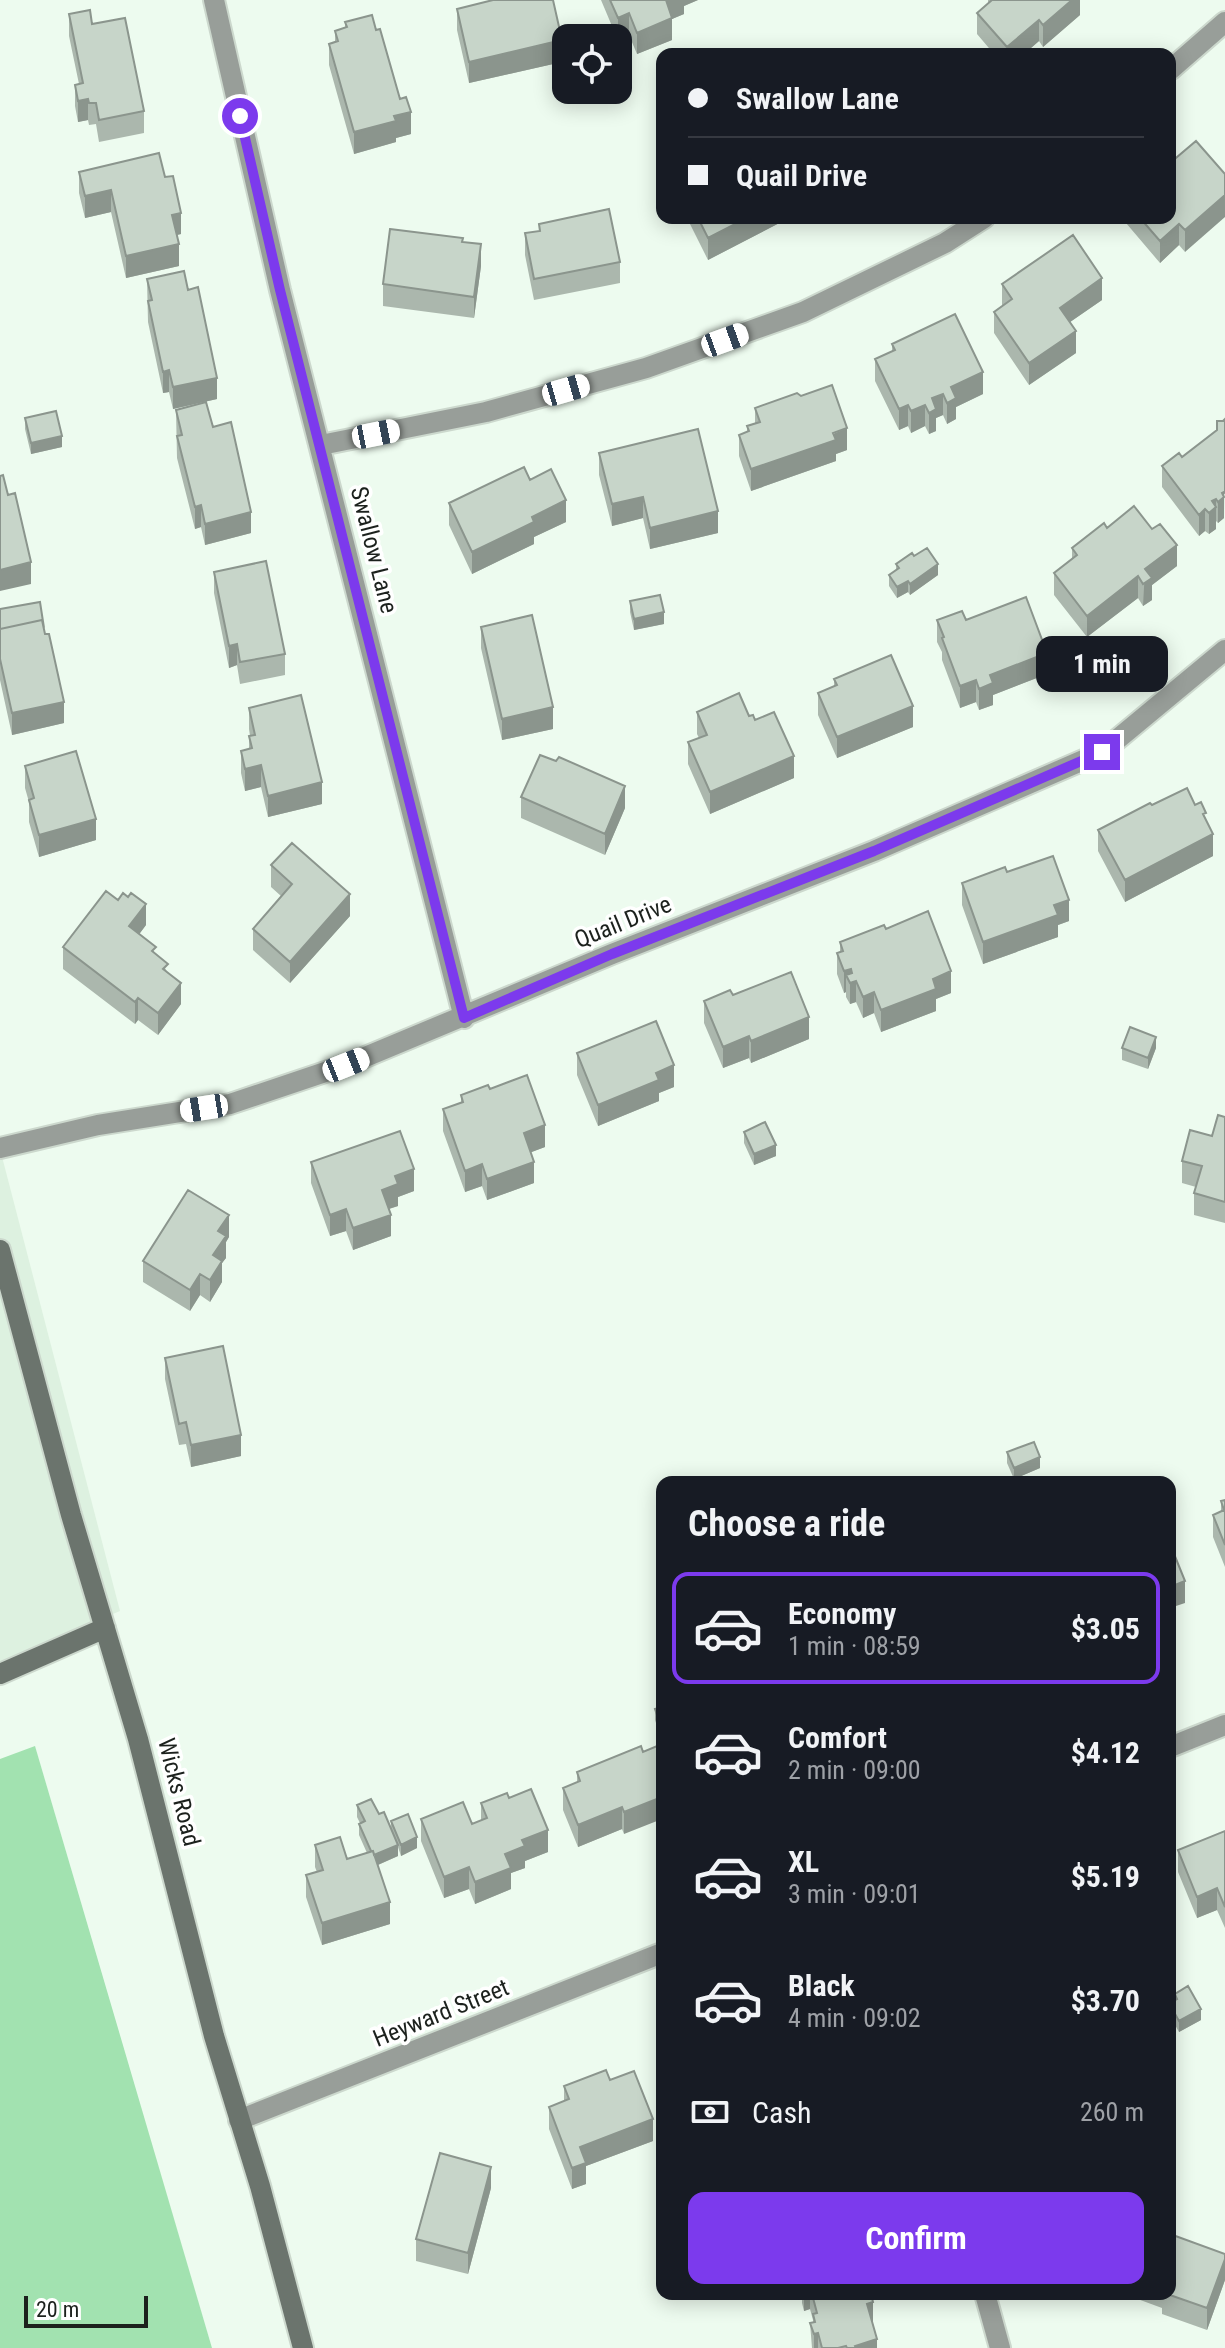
<!DOCTYPE html>
<html lang="en">
<head>
<meta charset="utf-8">
<style>
  body { margin:0; font-family:"Roboto Condensed",sans-serif; background:#242831; color:#f1f3f6; height:100vh; display:flex; flex-direction:column; font-size:30px; white-space:nowrap }
  * { box-sizing:border-box; margin:0 }
  p { font-size:26px; color:#9ea1a6 }
  .icon { flex:none; width:44px; height:44px; fill:none; stroke:currentColor; stroke-width:2; stroke-linecap:round; stroke-linejoin:round }
  .map { position:relative; flex:1; overflow:hidden }
  .sheet { position:absolute; left:656px; top:1476px; width:520px; height:824px; display:flex; flex-direction:column; background:#171b24; border-radius:16px; box-shadow:0 4px 20px #0003 }
  .sheet>* { flex:none }
  .top-card { position:absolute; left:656px; top:48px; width:520px; height:176px; border-radius:16px; box-shadow:0 4px 20px #0003; display:grid; align-content:center; height:176px; padding:0 32px; background:#171b24 }
  .buttons { position:absolute; left:552px; top:24px; display:grid; gap:16px }
  .buttons a { display:grid; place-items:center; width:80px; height:80px; border-radius:16px; background:#171b24; box-shadow:0 4px 20px #0003; font-size:40px }
  .scale { position:absolute; left:24px; bottom:20px; width:124px; box-sizing:border-box; padding-left:8px; border:4px solid #1c211d; border-top:0; font-size:22px; line-height:28px; white-space:nowrap; color:#1c211d; -webkit-text-stroke:6px #fff; paint-order:stroke }
  .end { position:absolute; width:36px; height:36px; margin:-18px; border:10px solid #7c3aed; background:#fff; box-shadow:0 0 0 4px #fff }
  .from { border-radius:50% }
  .bubble { position:absolute; height:56px; border-radius:16px; background:#171b24; box-shadow:0 4px 20px #0003; font-size:26px; font-weight:700; line-height:56px; text-align:center }
  .car { position:absolute; width:24px; height:48px; margin:-24px -12px; border-radius:10px; box-shadow:0 0 6px 2px #0007; background:linear-gradient(#fff 24%,#345 0 40%,#fff 0 76%,#345 0 86%,#fff 0) }
  .top-card b { display:flex; align-items:center; gap:28px; height:76px; font-size:30px }
  .top-card b+b { border-top:2px solid #363941 }
  .top-card i { width:20px; height:20px; background:#f1f3f6 }
  ul { padding:0; list-style:none }
  li { display:flex; align-items:center; gap:24px; height:112px; margin:0 16px 12px; padding:0 16px; border:4px solid transparent; border-radius:16px }
  li div { flex:1 }
  li b { display:block; font-size:30px }
  li em { font-style:normal; font-weight:700 }
  li.active { border-color:#7c3aed }
  li>.icon { width:72px; height:72px; stroke-width:1.5 }
  h2 { padding:0 32px; font-size:36px; line-height:96px }
  .pay { display:flex; align-items:center; gap:20px; height:88px; padding:0 32px; font-size:30px }
  .pay p { margin-inline-start:auto }
  .cta { display:flex; gap:16px; margin-top:auto; padding:16px 32px }
  .cta a { flex:1; height:92px; border-radius:16px; background:#7c3aed; color:#fff; font-size:32px; font-weight:700; line-height:92px; text-align:center }
  .map>svg:first-child { display:block }
  .built { fill:#ddf1e0 }
  .green { fill:#a2e2b0 }
  .lines { fill:none; stroke-linecap:round; stroke-linejoin:round }
  .street-casing { stroke:#ccd8cd; stroke-width:24 }
  .secondary-casing { stroke:#ccd8cd; stroke-width:24 }
  .street { stroke:#989e99; stroke-width:20 }
  .secondary { stroke:#6b746d; stroke-width:20 }
  .wall { fill:#abb7ad }
  .shaded-wall { fill:#8b958d }
  .building { fill:#c7d5c9; stroke:#8b958d; stroke-width:2 }
  .route { stroke:#7c3aed; stroke-width:10 }
  .labels { text-anchor:middle; stroke-width:7; stroke-linejoin:round; paint-order:stroke }
  .street-label { font-size:24px; fill:#1c211d; stroke:#fff }
</style>
</head>
<body>
<div class="map">
<svg width="1225" height="2348" viewBox="0 0 1225 2348">
  <rect width="100%" height="100%" fill="#edfbef"/>
  <path class="built" d="M0,1149l120,462 -120,51z"/>
  <path class="green" d="M35,1746l177,602h-212v-589z"/>
  <g class="lines">
    <defs>
      <path id="street" d="M214,0l66,290 184,728
        M1170,70l55,-48
        M321,445l165,-33 160,-44 157,-56 142,-69 39,-25
        M0,1148l98,-23 132,-21 116,-39 266,-111 262,-103 228,-99 123,-102
        M1170,1747l55,-22
        M239,2120l423,-167
        M985,2294l15,54"/>
      <path id="secondary" d="M0,1250l71,265 67,224 76,297 46,150 43,162
        M0,1674l105,-46"/>
    </defs>
    <use href="#street" class="street-casing"/>
    <use href="#secondary" class="secondary-casing"/>
    <use href="#street" class="street"/>
    <use href="#secondary" class="secondary"/>
  </g>
  <path class="wall" d="M601,0h97l-14,6v8l-12,5v21l-35,14 -8,-19 -12,3z
    M988,0h92v15l-37,32 -4,-6 -15,13h-30l-17,-20v-21l11,-10z
    M457,9l105,53 -93,21 -12,-53z
    M69,14l23,10 52,87v22l-45,9 -3,-18 -7,1 -1,-5 -10,2 -3,-16v-21l4,-1 -10,-48z
    M345,22l31,8 35,104 -15,4v4l-42,12 -25,-89v-21l6,-2v-11l10,-3z
    M1196,141l-11,111 -6,-7 -19,18 -34,-40v-5h44z
    M79,172l86,5 16,57 -4,1 2,31 -53,12 -15,-66 -26,6 -6,-25z
    M687,218h102l-81,42z
    M539,224l81,38v21l-86,17 -9,-45v-22l14,-2z
    M463,242l18,24 -7,52 -91,-12v-22z
    M147,279l41,11 29,109 -44,10 -4,-17 -6,1 -15,-71z
    M1002,284l100,16 -32,22 6,31 -47,32 -35,-52v-21l8,-6z
    M892,344l91,50 -27,13v12l-9,5 -4,-9 -7,3v13l-7,3 -4,-8 -14,7 -3,-7 -9,4 -24,-49v-22l17,-8z
    M755,408l92,42 -11,4v7l-85,30 -12,-35v-21l8,-3v-6l8,-3z
    M176,410l37,17 38,106 -46,12 -4,-18 -6,2 -18,-71z
    M25,418l37,29 -31,7 -6,-25z
    M1225,419l-1,99 -6,5 -2,-2v8l-7,5 -4,-3 -6,5 -37,-49v-21l20,-9 35,-27z
    M599,453l119,80 -68,16 -7,-31 -31,8 -13,-51z
    M449,503l117,19 -32,15v7l-62,30 -23,-49z
    M1107,528l70,38 -25,19v15l-9,6 -5,-8 -51,39 -33,-42v-22l18,-13v-12z
    M914,556l24,19 -28,20 -2,-3 -11,6 -8,-12v-11l7,-5v-6z
    M214,572l71,82v21l-45,9 -3,-19 -8,3 -15,-75z
    M630,601l34,23 -30,6 -4,-18z
    M0,609l44,19 20,95 -52,12 -12,-55z
    M937,620h29l81,54 -54,21v10l-14,5 -3,-8 -16,6 -18,-48v-8l-5,-10z
    M481,627l72,102 -51,11 -21,-92z
    M834,679l79,48 -76,31 -19,-43v-22l16,-7z
    M249,708l73,96 -54,13 -7,-30 -16,4 -4,-18v-22l8,-2v-13h1l-1,-7z
    M697,712l52,4 6,4 39,58 -84,36 -22,-50v-22l11,-4 -2,-4z
    M25,766l71,74 -57,17 -10,-35v-20l-4,-14z
    M521,797l104,11 -20,47 -84,-37z
    M1152,805h43l11,16 7,35 -88,46 -27,-51v-21z
    M271,865l79,51 -60,67 -37,-33v-21l28,-33 -10,-9z
    M1007,872l62,49 -11,4v12l-75,27 -21,-59v-22z
    M146,925l-7,9 17,20 12,19 13,31 -23,31 -20,-15 -3,4 -72,-55v-22z
    M886,929l65,64 -15,6v12l-55,21 -7,-19 -11,5 -7,-16 -6,2 -4,-7v-5l-2,1 -7,-19v-21l3,-1v-10z
    M733,995l76,44 -58,24 -2,-5 -26,10 -19,-45v-22z
    M1122,1048h34l-8,21 -26,-9z
    M577,1053l97,34 -15,6v8l-61,25 -21,-51z
    M490,1089l55,58 -14,5 3,31 -47,17 -5,-14 -17,6 -22,-61v-22l18,-6v-8z
    M1225,1117v106l-31,-8v-22l2,-6 -14,-4v-22l30,-25z
    M744,1132l32,24 -22,9 -10,-22z
    M311,1162l103,29 -16,6v9l-9,3 2,27 -38,14 -7,-19 -16,5 -19,-53z
    M229,1237l-3,5v16l-4,5v19l-12,20 -10,-7 -10,16 -47,-29v-21z
    M165,1358l76,98 -50,11 -5,-23 -7,1 -14,-66z
    M1007,1452l33,16 -26,11 -7,-16z
    M1225,1500v67l-12,-30v-22l8,-4v-10z
    M662,1707v34l-7,-21v-11z
    M641,1746l-17,88 -2,-5 -44,18 -15,-37v-22l14,-5v-11z
    M509,1798l39,54 -23,9v7l-14,5v16l-36,15 -6,-15 -25,9 -23,-57v-22l51,5 9,-4v-17z
    M357,1805l22,9 12,16v-9l26,27 -16,8 -3,-9v9l-20,9 12,59 -68,21 -16,-48v-22l11,-3 -2,-5v-22l32,14 20,-6 -8,-18v-11l1,-1 -3,-6z
    M1225,1831v97l-8,-18 -20,8 -19,-46v-22z
    M1175,1994l26,26 -22,12 -9,-16v-13l5,-3z
    M610,2080l43,61 -67,25v18l-14,5 -23,-60v-22l15,-6v-15z
    M491,2188l-23,86 -52,-13v-22z
    M1225,2254v26l-18,50 -45,-16v-6l-38,-14h46z
    M802,2294h69l2,30 4,24h-65l-2,-25 3,-1v-2l-3,-11 -6,2 -2,-8z"/>
  <path class="shaded-wall" d="M665,0h33l-14,6v8l-12,5v21l-35,14v-21z
    M1072,0h8v15l-37,32v-22z
    M629,13v22l-11,5v-22z
    M1039,20v21l-15,13h-17v-7z
    M562,40v22l-93,21v-21z
    M88,99v21l-10,2v-21z
    M411,112v22l-15,4v4l-42,12v-22l40,-16z
    M111,190v22l-26,6v-22z
    M1225,195v22l-40,35v-22z
    M181,213v21l-9,2v-21z
    M747,218h42l-81,42v-22z
    M1179,224v21l-19,18v-22z
    M179,244v22l-53,12v-22z
    M481,244v22l-7,52v-21z
    M1102,278v22l-42,29v-21z
    M1076,331v22l-47,32v-22z
    M169,370v22l-6,1v-21z
    M983,372v22l-27,13v12l-9,5v-21l4,-16z
    M217,378v21l-44,10v-22z
    M943,394v21l-7,3v13l-7,3v-21l3,-15z
    M908,405v21l-9,4v-21z
    M925,405v21l-14,7v-22z
    M847,428v22l-11,4v7l-85,30v-22z
    M62,436v11l-31,7v-11z
    M1224,492v26l-6,5v-21l4,-9z
    M643,497v21l-31,8v-22z
    M1216,499v30l-7,5v-21l3,-12z
    M566,500v22l-32,15v7l-62,30v-22l60,-35z
    M201,505v22l-6,2v-22z
    M1205,509v22l-6,5v-21z
    M718,511v22l-68,16v-21z
    M251,512v21l-46,12v-21z
    M1177,545v21l-25,19v15l-9,6 2,-37z
    M31,562v22l-31,7v-21z
    M938,564v11l-28,20v-11z
    M1138,576v22l-51,39v-21z
    M908,581v11l-11,6v-11z
    M664,612v12l-30,6v-11z
    M237,644v21l-8,3v-22z
    M1047,653v21l-54,21v10l-14,5v-21l11,-14z
    M976,680v22l-16,6v-22z
    M64,702v21l-52,12v-22z
    M913,706v21l-76,31v-21z
    M553,707v22l-51,11v-21z
    M794,756v22l-84,36v-22z
    M261,765v22l-16,4v-22z
    M322,782v22l-54,13v-21z
    M625,786v22l-20,47v-21z
    M96,819v21l-57,17v-22z
    M1213,834v22l-88,46v-22z
    M350,894v22l-60,67v-21z
    M1069,900v21l-11,4v12l-75,27v-22l71,-37z
    M146,904v21l-17,23v-22z
    M851,969v14l5,-2v21l-6,2v-21l-4,-8v17l-2,1v-22z
    M951,971v22l-15,6v12l-55,21v-22l52,-31z
    M181,983v21l-23,31v-22z
    M874,992v21l-11,5v-21z
    M138,998v22l-3,4v-22z
    M809,1017v22l-58,24v-22z
    M749,1036v22l-26,10v-21z
    M1156,1037v11l-8,21v-11z
    M674,1065v22l-15,6v8l-61,25v-21l58,-32z
    M545,1125v22l-21,8v-22z
    M776,1145v11l-22,9v-11z
    M534,1162v21l-47,17v-21z
    M482,1164v22l-17,6v-21z
    M414,1169v22l-16,6v9l-16,5v-21l13,-14z
    M346,1209v22l-16,5v-21z
    M229,1215v22l-3,5v16l-4,5v19l-12,20v-22l3,-25 5,-24z
    M391,1215v21l-38,14v-22z
    M200,1274v21l-10,16v-21z
    M241,1435v21l-50,11v-22z
    M1040,1457v11l-26,11v-11z
    M1185,1581v22l-15,5v-21z
    M662,1797v22l-38,15v-22z
    M622,1807v22l-44,18v-22z
    M548,1830v22l-23,9v7l-14,5v16l-36,15v-22l47,-42z
    M417,1837v11l-16,8v-11z
    M398,1845v11l-25,11v-11z
    M469,1867v22l-25,9v-21z
    M1217,1888v22l-20,8v-21z
    M390,1902v22l-68,21v-22z
    M1201,2009v11l-22,12v-11z
    M653,2119v22l-67,25v18l-14,5v-21l8,-21z
    M491,2167v21l-23,86v-21z
    M1225,2259v21l-18,50v-22z
    M804,2294h6v15l-6,2z
    M873,2302v22l-6,-20z
    M818,2333v15h-4v-14z
    M877,2339v9h-22v-2z"/>
  <path class="building" d="M493,0h60l9,40 -93,22 -12,-53z
    M610,0h56l6,18 -35,15 -8,-20 -11,5z
    M992,0h80l-29,25 -4,-5 -32,27 -30,-34z
    M90,10l2,14 33,-6 19,93 -45,9 -3,-17h-7l-1,-4 -10,2 -3,-16 8,-2 -14,-69z
    M372,15l4,15 4,-1 20,70 6,-2 5,15 -17,4 2,5 -42,11 -25,-88 9,-3 -3,-10 12,-4 -2,-5z
    M1196,141l29,33v21l-40,35 -6,-6 -19,17 -20,-23h30v-55z
    M159,153l6,24 8,-1 8,37 -9,2 7,29 -53,12 -15,-66 -26,6 -6,-24z
    M609,209l11,53 -86,17 -9,-46 15,-2 -1,-7z
    M698,218h49l-39,20z
    M390,229l73,9 -1,4 19,2 -7,53 -91,-13z
    M1073,235l29,43 -42,30 16,23 -47,32 -35,-51 18,-13 -10,-15z
    M184,271l4,19 10,-3 19,91 -44,9 -4,-17 -6,2 -15,-71 4,-1 -5,-21z
    M955,314l28,58 -32,15 5,11 -9,5 -4,-9 -11,4 4,11 -7,4 -4,-8 -14,6 -3,-6 -9,4 -24,-50 20,-9 -3,-6z
    M832,385l15,43 -14,5 3,7 -85,29 -12,-34 10,-4 -2,-5 13,-4 -5,-14 42,-15 4,3z
    M206,402l7,25 18,-5 20,90 -46,12 -4,-19 -6,2 -18,-71 5,-1 -6,-25z
    M56,411l6,25 -31,7 -6,-25z
    M1225,419v74l-1,-1 -2,1 2,4 -6,5 -2,-3 -4,2 4,6 -7,6 -4,-4 -6,6 -37,-49 17,-13 3,4 35,-27v-9h6z
    M698,429l20,82 -68,17 -7,-31 -31,7 -13,-51z
    M524,467l6,13 21,-11 15,31 -34,17 2,5 -62,30 -23,-49z
    M3,475l5,20 7,-2 16,69 -31,8v-94z
    M1134,506l18,23 8,-5 17,21 -32,24 7,9 -9,6 -5,-8 -51,40 -33,-43 23,-18 -5,-7 32,-25 3,5z
    M927,548l11,16 -28,20 -2,-3 -11,6 -8,-12 10,-7 -3,-4 16,-11 2,3z
    M266,561l19,93 -45,8 -3,-18 -8,2 -15,-74z
    M660,595l4,17 -30,7 -4,-18z
    M1026,597l21,56 -57,22 3,8 -14,6 -3,-9 -16,6 -18,-48 2,-1 -7,-17 25,-9 4,9z
    M40,602l4,26 -2,-8 -42,9v-20z
    M532,615l21,92 -51,12 -21,-92z
    M42,620l3,14h4l15,68 -52,11 -12,-54v-30z
    M891,655l22,51 -76,31 -19,-44 19,-8 -3,-6z
    M739,693l10,23 4,-1 2,5 19,-8 20,44 -84,36 -22,-50 19,-7 -10,-23z
    M301,695l21,87 -54,14 -7,-31 -16,4 -4,-18 11,-3 -3,-12 6,-1 -6,-27z
    M76,751l20,68 -57,16 -10,-35 5,-2 -9,-32z
    M540,755l16,6 3,-4 66,29 -20,48 -84,-37z
    M1187,788l8,17 6,-3 5,11 -3,1 10,20 -88,46 -27,-50 52,-27 2,2z
    M292,843l58,51 -60,68 -37,-33 39,-45 -21,-19z
    M1053,856l16,44 -15,5 4,10 -75,27 -21,-59 43,-16 2,5z
    M106,891l12,9 5,-7 5,4 3,-4 15,11 -17,22 27,21 -4,4 16,13 -5,5 18,14 -23,30 -20,-15 -3,4 -72,-55z
    M928,911l23,60 -18,8 3,10 -55,21 -7,-18 -11,5 -7,-16 -6,2 -4,-8 6,-2 -1,-4 -7,2 -7,-18 6,-2 -3,-9 44,-17 2,4z
    M791,972l18,45 -58,24 -2,-5 -26,11 -19,-46 26,-11 3,5z
    M656,1021l18,44 -18,8 3,7 -61,25 -21,-52z
    M1130,1027l26,10 -8,21 -26,-10z
    M527,1075l18,50 -21,8 10,29 -47,17 -5,-15 -17,7 -22,-62 20,-7 -2,-7 27,-10 2,4z
    M1218,1115l7,2v85l-31,-9 8,-27 -20,-5 8,-31 22,6z
    M765,1122l11,23 -22,9 -10,-22z
    M400,1131l14,38 -19,7 3,8 -16,6 9,25 -38,13 -7,-19 -16,6 -19,-53z
    M188,1190l41,25 -11,16 8,5 -13,19 9,6 -12,19 -10,-6 -10,16 -47,-29z
    M223,1346l18,89 -50,10 -5,-23 -7,2 -14,-66z
    M1034,1442l6,15 -26,11 -7,-16z
    M1225,1500v45l-12,-30 11,-5 -3,-9z
    M1170,1544l15,37 -15,6z
    M662,1707v23l-7,-21z
    M662,1744v53l-38,15 -2,-5 -44,18 -15,-37 17,-7 -3,-9 64,-26 2,6z
    M531,1789l17,41 -26,10 3,6 -20,8 6,14 -36,14 -6,-15 -25,10 -23,-58 42,-17 9,22 15,-6 -6,-15 26,-10 2,5z
    M371,1799l8,15 5,-2 14,33 -24,10 -1,-4h-2l-12,-27 6,-3 -8,-16z
    M408,1814l9,23 -16,8 -10,-24z
    M1225,1831v76l-8,-19 -20,9 -19,-47z
    M340,1837l7,22 26,-8 17,51 -68,21 -16,-48 17,-5 -8,-25z
    M1188,1986l13,23 -22,12 -9,-16v-2l7,-4 -2,-5z
    M606,2070l4,10 24,-9 19,48 -73,28 6,16 -14,5 -23,-61 20,-8 -5,-13z
    M440,2153l51,14 -23,86 -52,-14z
    M1170,2234l55,20v5l-18,49 -40,-14h3z
    M812,2294h59l2,8 -6,2 10,35 -22,7 1,2h-9l-1,-2 -8,2h-16l-4,-15 -4,1 -4,-11 5,-1 -2,-8 4,-1z"/>
  <g class="lines">
    <path class="route" d="M240,116l40,174 184,728 148,-64 262,-103 228,-99"/>
  </g>
  <g class="labels">
    <g class="street-label">
      <text transform="translate(374 550) rotate(76)" y="8">Swallow Lane</text>
      <text transform="translate(623 922) rotate(-22)" y="8">Quail Drive</text>
      <text transform="translate(179 1792) rotate(76)" y="8">Wicks Road</text>
      <text transform="translate(441 2013) rotate(-22)" y="8">Heyward Street</text>
    </g>
  </g>
</svg>
<div class="buttons">
<a><svg class="icon" aria-label="locate" viewBox="0 0 24 24"><circle cx="12" cy="12" r="6"/><path d="M12 2v4M12 18v4M2 12h4M18 12h4"/></svg></a>
</div>
<div class="scale">20 m</div>
<i class="end from" style="left:240px;top:116px"></i>
<i class="end" style="left:1102px;top:752px"></i>
<div class="bubble" style="left:1036px;top:636px;width:132px">1 min</div>
<i class="car" style="left:725px;top:340px;rotate:70deg"></i>
<i class="car" style="left:566px;top:390px;rotate:74deg"></i>
<i class="car" style="left:376px;top:434px;rotate:79deg"></i>
<i class="car" style="left:346px;top:1065px;rotate:68deg"></i>
<i class="car" style="left:204px;top:1108px;rotate:261deg"></i>
<div class="top-card">
<b><i class="from"></i>Swallow Lane</b>
<b><i></i>Quail Drive</b>
</div>
<section class="sheet">
<h2>Choose a ride</h2>
<ul>
<li class="active"><svg class="icon" aria-label="car" viewBox="0 0 24 24"><path d="M5 17H2v-5l4-1 3-4h7l3 4 3 1v5h-3M9 17h6M6 11h13"/><circle cx="7" cy="17" r="2"/><circle cx="17" cy="17" r="2"/></svg><div><b>Economy</b><p>1 min · 08:59</p></div><em>$3.05</em></li>
<li><svg class="icon" aria-label="car" viewBox="0 0 24 24"><path d="M5 17H2v-5l4-1 3-4h7l3 4 3 1v5h-3M9 17h6M6 11h13"/><circle cx="7" cy="17" r="2"/><circle cx="17" cy="17" r="2"/></svg><div><b>Comfort</b><p>2 min · 09:00</p></div><em>$4.12</em></li>
<li><svg class="icon" aria-label="car" viewBox="0 0 24 24"><path d="M5 17H2v-5l4-1 3-4h7l3 4 3 1v5h-3M9 17h6M6 11h13"/><circle cx="7" cy="17" r="2"/><circle cx="17" cy="17" r="2"/></svg><div><b>XL</b><p>3 min · 09:01</p></div><em>$5.19</em></li>
<li><svg class="icon" aria-label="car" viewBox="0 0 24 24"><path d="M5 17H2v-5l4-1 3-4h7l3 4 3 1v5h-3M9 17h6M6 11h13"/><circle cx="7" cy="17" r="2"/><circle cx="17" cy="17" r="2"/></svg><div><b>Black</b><p>4 min · 09:02</p></div><em>$3.70</em></li>
</ul>
<div class="pay"><svg class="icon" aria-label="cash" viewBox="0 0 24 24"><path d="M3 7h18v10H3z"/><circle cx="12" cy="12" r="2"/></svg>Cash<p>260 m</p></div>
<div class="cta"><a>Confirm</a></div>
</section>
</div>
</body>
</html>
